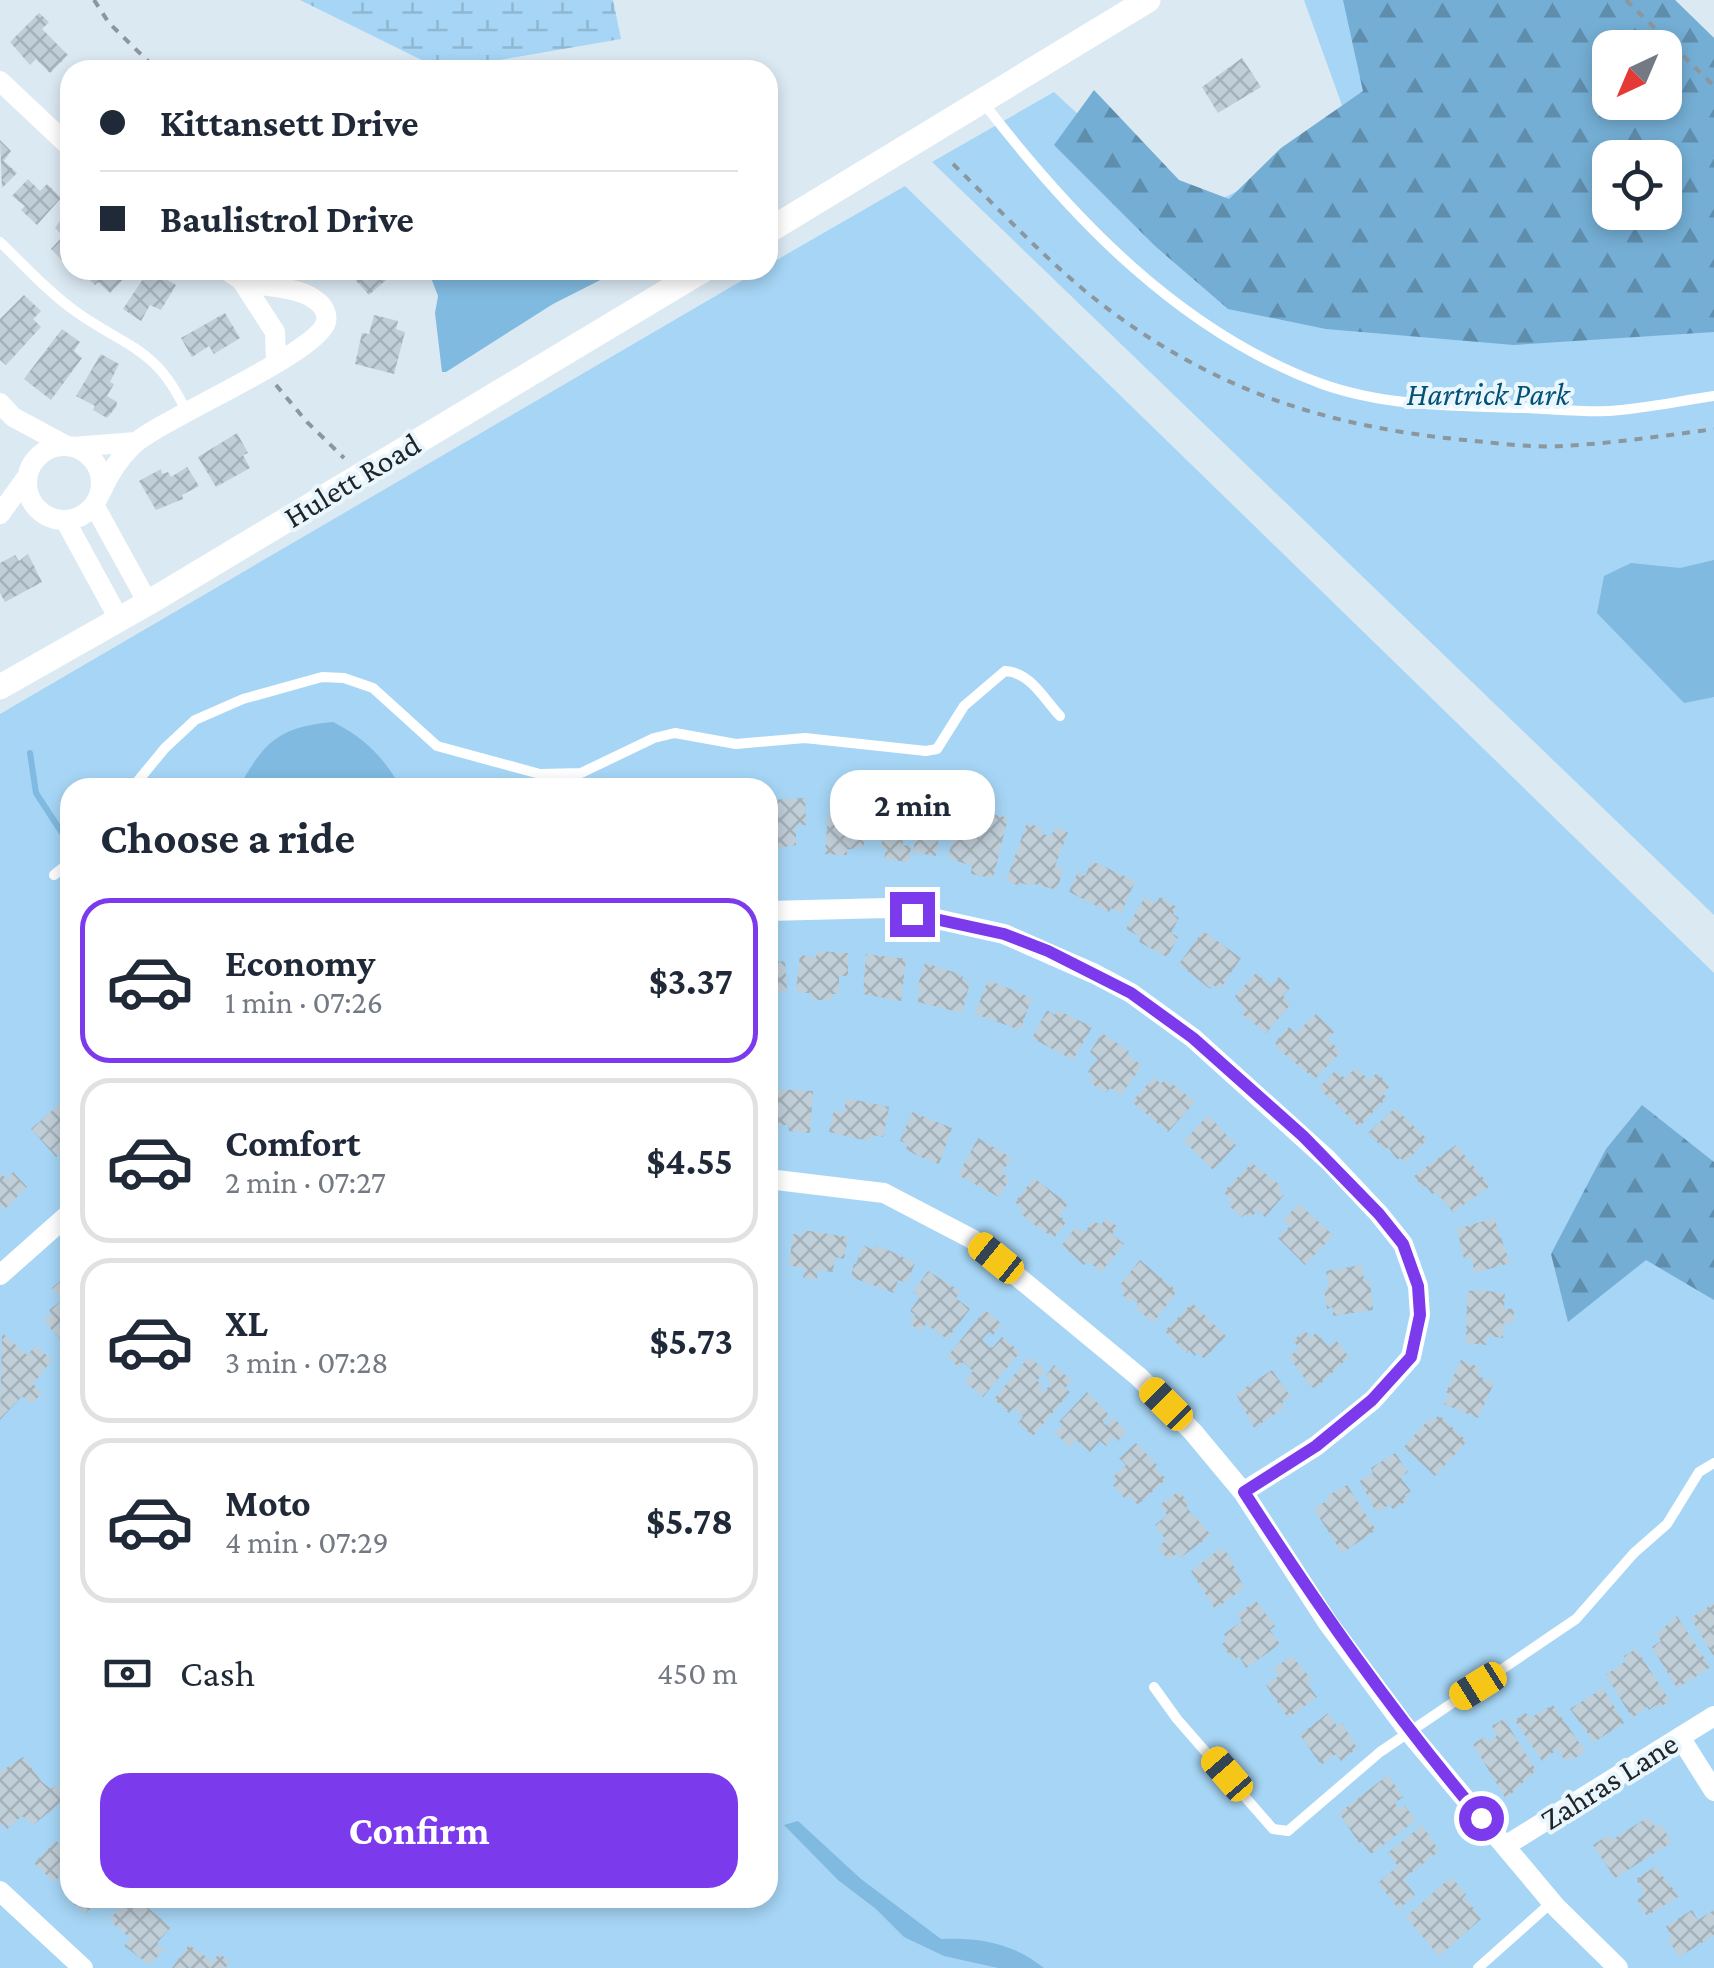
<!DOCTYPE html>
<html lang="en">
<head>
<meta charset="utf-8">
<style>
  body { margin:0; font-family:"Crimson Pro",serif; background:#f6f6f7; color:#1f2937; height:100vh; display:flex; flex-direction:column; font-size:38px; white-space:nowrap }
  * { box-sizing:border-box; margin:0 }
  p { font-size:32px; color:#747a83 }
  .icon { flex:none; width:55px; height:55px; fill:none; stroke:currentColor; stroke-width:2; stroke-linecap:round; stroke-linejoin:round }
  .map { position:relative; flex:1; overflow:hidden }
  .panel { position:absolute; left:60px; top:778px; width:718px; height:1130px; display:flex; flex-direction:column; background:#fff; border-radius:30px; box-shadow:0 5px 15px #0003 }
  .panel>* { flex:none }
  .hud { position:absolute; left:60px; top:60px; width:718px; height:220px; border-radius:30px; box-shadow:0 5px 15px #0003; display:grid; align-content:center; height:220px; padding:0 40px; background:#fff }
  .needle { width:65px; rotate:224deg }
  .controls { position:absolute; left:1592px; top:30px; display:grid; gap:20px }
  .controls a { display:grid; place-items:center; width:90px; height:90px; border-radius:20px; background:#fff; box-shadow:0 5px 15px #0003; font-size:50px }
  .end { position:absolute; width:45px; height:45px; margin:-22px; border:12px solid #7c3aed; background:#fff; box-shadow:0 0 0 5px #fff }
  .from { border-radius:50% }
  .bubble { position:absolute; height:70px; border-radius:30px; background:#fff; box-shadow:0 5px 15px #0003; font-size:32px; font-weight:700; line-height:70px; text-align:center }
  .car { position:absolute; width:30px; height:60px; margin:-30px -15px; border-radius:12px; box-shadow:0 0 8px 2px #0007; background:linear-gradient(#f5c518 24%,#345 0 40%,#f5c518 0 76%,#345 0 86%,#f5c518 0) }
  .hud b { display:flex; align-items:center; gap:35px; height:95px; font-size:38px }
  .hud b+b { border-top:2px solid #e0e1e3 }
  .hud i { width:25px; height:25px; background:#1f2937 }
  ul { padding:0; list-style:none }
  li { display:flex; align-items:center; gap:30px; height:165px; margin:0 20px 15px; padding:0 20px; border:5px solid #e0e1e3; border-radius:30px }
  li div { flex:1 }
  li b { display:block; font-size:38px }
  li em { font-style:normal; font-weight:700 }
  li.active { border-color:#7c3aed }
  li>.icon { width:90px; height:90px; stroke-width:1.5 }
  h2 { padding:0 40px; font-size:45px; line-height:120px }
  .pay { display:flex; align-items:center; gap:25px; height:110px; padding:0 40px; font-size:38px }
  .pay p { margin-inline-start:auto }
  .action { display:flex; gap:20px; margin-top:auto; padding:20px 40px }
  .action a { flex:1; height:115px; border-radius:30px; background:#7c3aed; color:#fff; font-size:40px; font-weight:700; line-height:115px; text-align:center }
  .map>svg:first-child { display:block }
  .green { fill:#a6d5f5; fill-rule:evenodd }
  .forest { fill:url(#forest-firs); fill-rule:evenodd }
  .wetland { fill:url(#wetland-marsh) }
  .water { fill:#80bae0 }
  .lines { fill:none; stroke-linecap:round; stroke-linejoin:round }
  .stream { stroke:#80bae0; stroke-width:6 }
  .building { fill:url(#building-cross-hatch) }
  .path { stroke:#8c969d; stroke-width:4; stroke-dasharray:8 8; stroke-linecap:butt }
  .service { stroke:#fff; stroke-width:10 }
  .minor { stroke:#fff; stroke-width:20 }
  .tertiary { stroke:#fff; stroke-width:25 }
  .route { stroke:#7c3aed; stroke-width:12 }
  .labels { text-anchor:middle; stroke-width:8; stroke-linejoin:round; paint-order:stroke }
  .park-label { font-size:32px; font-style:italic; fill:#045176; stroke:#eaf6fe }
  .street-label { font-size:32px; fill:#202528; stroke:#eaf6fe }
</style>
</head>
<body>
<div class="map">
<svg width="1714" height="1968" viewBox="0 0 1714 1968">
  <defs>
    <pattern id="forest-firs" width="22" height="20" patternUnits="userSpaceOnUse" patternTransform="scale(2.5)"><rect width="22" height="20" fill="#74aed4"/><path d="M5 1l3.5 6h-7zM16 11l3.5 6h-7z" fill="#5f8dac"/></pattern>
    <pattern id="wetland-marsh" width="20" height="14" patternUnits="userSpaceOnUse" patternTransform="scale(2.5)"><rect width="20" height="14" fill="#a6d5f5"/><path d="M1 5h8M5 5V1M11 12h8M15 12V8" fill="none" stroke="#8fb7d2"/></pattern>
    <pattern id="building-cross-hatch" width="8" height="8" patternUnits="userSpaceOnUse" patternTransform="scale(2.5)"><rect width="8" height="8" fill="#c0ced8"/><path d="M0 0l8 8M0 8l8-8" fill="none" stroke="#a5b1b9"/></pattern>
  </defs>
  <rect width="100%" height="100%" fill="#dbe9f3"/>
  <path class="green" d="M1304,0h371l39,38v877l-782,-753 122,-70 134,124 164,-83zM1610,48h55v54h-55zM1610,158h55v54h-55z
    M905,186l809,787v995h-1714v-1254l760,-444h8v-5zM70,788h698v1110h-698z"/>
  <path class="forest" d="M1343,0h332l39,38v294l-200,13 -188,-16 -98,-20 -73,-63 -101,-101 40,-55 85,90 50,19 52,-51 82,-57zM1610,48h55v54h-55zM1610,158h55v54h-55z
    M1642,1105l72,57v138l-68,-40 -78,62 -17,-68 55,-105z"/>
  <path class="wetland" d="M300,0h313l8,39 -179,31z"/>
  <path class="water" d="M428,270h192l-67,34 -107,68h-4l-7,-59 3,-17z
    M1714,560v137l-30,6 -87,-90 7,-37 27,-13 49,5z
    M333,722c32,16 49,34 68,65h-162c26,-46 40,-60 94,-65z
    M798,1821l63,58 80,60c38,-2 72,4 103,29h-46l-54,-12 -40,-19 -28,-28 -38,-29 -54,-55z"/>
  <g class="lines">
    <path class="stream" d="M30,753l6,40 34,52"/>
  </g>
  <path class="building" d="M39,13l10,9 -7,7 26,26 -18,18 -14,-14 -6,6 -20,-23z
    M1242,58l19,29 -43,26 -16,-26z
    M0,140l11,11 -7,10 13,12 -15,15z
    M28,179l12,12 7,-7 14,14 -24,27 -16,-15 4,-4 -13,-10z
    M70,208v52l-4,4 -15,-15 12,-13 -8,-8z
    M79,270h41l6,6 -16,17 -12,-11 -3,3z
    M149,270h14l5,4 -2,5 10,6 -15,25 -11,-5 -9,16 -18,-12z
    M355,270h32l5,5 -23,20 -19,-21z
    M24,295l17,16 -8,8 8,8 -35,38 -6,-5v-41z
    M225,313l15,25 -26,16 -5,-8 -17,11 -11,-19z
    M374,315l24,6 -2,8 9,3 -11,42 -39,-10 7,-31 7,1z
    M62,329l18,13 -6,9 8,7 -31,42 -27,-21z
    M101,354l18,10 -9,18 4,2 -7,12 10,6 -1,5 -9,11 -14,-8 2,-4 -19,-10z
    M237,433l11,20 -5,2 7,13 -34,19 -18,-30z
    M187,467l12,19 -17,9 1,4 -27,11 -17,-29 22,-12 1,5 6,-2 3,5z
    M28,554l14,28 -37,20 -5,-9v-30l15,-8 4,6z
    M890,787l20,4 -1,9 12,2 1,-7 23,2 -9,59 -23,-4 2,-15 -7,-1 1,-5h-5l-1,14 8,1 -2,16 -25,-3 2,-11h-5z
    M805,798l1,27h-10v20l-28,4 1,-49z
    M968,813l24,5 1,-4 15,4 -15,60 -22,-4 1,-8 -24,-8 5,-21 9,2z
    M828,814l37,2 -1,30 -17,4v5l-22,-1z
    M1027,823l15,5 -1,5 10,4 4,-10 13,5 -13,34 8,3 -6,21 -26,-7 -1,3 -8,-3 -2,3 -14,-5z
    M1092,861l43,20 -14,32 -10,-5 -2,4 -40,-20 9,-20 7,4z
    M1145,897l11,6 4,-6 17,10 -4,7 6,4 -8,15 7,4 -11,20 -28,-15 2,-5 -15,-8z
    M1203,931l38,27 -21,31 -7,-4 -3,4 -31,-25z
    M818,951l30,2v23h-9v18h-8l1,6h-21l1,-7h-14l-2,-3 4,-35 16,2z
    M775,952l1,10 9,-1 2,30 -19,1v-39z
    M866,954l40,5 -5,42 -38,-7z
    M925,963l38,12 -1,5 8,2 -8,31 -44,-11 2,-12 -3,-2z
    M1256,973l15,13 8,-9 11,11 -7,8 8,8 -25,29 -24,-19 3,-4 -10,-14z
    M988,980l44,18 -12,32 -45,-16z
    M1047,1010l8,5 3,-5 34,17 -19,33 -41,-22z
    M1316,1014l18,18 -6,7 13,13 -26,27 -36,-29 -4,-8 14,-15 7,6z
    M1102,1033l27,18 -2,4 15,10 -21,30 -11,-7 -4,5 -17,-11 4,-5 -5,-5 9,-14 -7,-6z
    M1356,1068l13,12 8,-7 13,13 -7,8 4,3 -28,30 -24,-24v-5l-3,3 -13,-13 16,-17 10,7z
    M1154,1077l7,7 3,-4 13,7 18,15 -27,30 -36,-30z
    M774,1089l39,2 -3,42 -21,-2 -1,-6 -15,-1z
    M846,1098l43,9 -6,30 -11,-2 -2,5 -11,-1 -30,-7 5,-22 10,3z
    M60,1104l10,12v33l-2,-2 -12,10 -25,-28z
    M1395,1108l32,31 -21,23 -6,-4 -3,2 -9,-13 -3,3 -17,-17z
    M912,1112l40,16 -13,36 -21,-8 -12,-7 2,-5 -8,-3z
    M1208,1115l28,30 -23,25 -29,-29z
    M978,1138l34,20 -11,15 9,5 -11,19 -41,-22z
    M1456,1145l34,41 -37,26 -17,-20 -4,2 -6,-8 -3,2 -9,-12z
    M1252,1163l29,23 -3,4 6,5 -19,22 -7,-7 -8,8 -4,-4 -4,3 -14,-12 4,-5 -9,-8z
    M0,1172l6,7 7,-7 14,15 -23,23 -4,-5z
    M1034,1178l34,26 -9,12 8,5 -13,17 -25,-17 -9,-9 3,-3 -8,-7z
    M1299,1204l34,31 -28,30 -27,-27 12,-12 -7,-6z
    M1106,1218l12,9 -6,7 12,10 -23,28 -13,-11 -4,4 -22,-20 14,-18 8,6 9,-12 8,4z
    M1494,1218l16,45 -35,10 -4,-15 -7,1 -7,-30z
    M803,1230l45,7 -4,22 -9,-2 -2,15 -15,-2 -1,9 -14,-1 2,-9 -16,-4 4,-31 10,1z
    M863,1245l10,5 2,-4 13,4 27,13 -8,20 -9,-3 -4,13 -43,-16 3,-14 2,1z
    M1140,1260l37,31 -24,32 -18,-16 3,-4 -4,-4 -3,4 -9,-9 3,-3 -6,-5z
    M1362,1265l2,16h6l3,29 -40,6v-9l-6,2 -3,-19 5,-1 -3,-18z
    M928,1271l32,20 -4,7 14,11 -23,30 -21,-15 -6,7 -11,-8 6,-8 -5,-4 10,-14 -7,-5z
    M70,1272v72l-3,3 -23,-26 7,-8 -2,-3 13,-10 -10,-12z
    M1478,1290l27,3 -1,16h10l-1,15 -10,-1v15l-16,-2v9l-21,-2 1,-42 2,-10z
    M1192,1303l34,33 -22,23 -6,-7 -3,4 -6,-6 -3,3 -21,-22z
    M985,1310l17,14 -9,11 -4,-3 -7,7 10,9 10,-11 18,15 -37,45 -18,-15 8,-11 -10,-9 -4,5 -12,-10z
    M1305,1331l6,6 5,-4 13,13 7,-6 13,17 -33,31 -5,-1 -22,-30 10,-9 -6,-8z
    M2,1333l25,22 9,-9 16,14 -19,24 9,9 -10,11 -10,-8 -22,24z
    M1029,1357l16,13 -8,11 6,5 -3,4 3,3 9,-11 -7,-5 9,-12 18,16 -7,7 5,4 -37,44 -15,-13 5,-6 -10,-9 -4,5 -15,-14z
    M1461,1360l20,8 -3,8 16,7 -16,35 -34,-14 5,-10 -3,-2z
    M1272,1370l19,27 -9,6 2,5 -30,20 -18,-34z
    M1087,1392l23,24 -7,7 3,2 8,-7 12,13 -8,10 -4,-4 -8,9 -6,-5 -10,11 -14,-12 -6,7 -15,-14 7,-7 -3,-4z
    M1439,1415l28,26 -32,35 -31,-29 26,-29 3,3z
    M1136,1443l21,22 -2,2 11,12 -28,26 -9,-10 -4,4 -12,-14 4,-3 -4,-5 13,-12 -7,-7z
    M1395,1453l13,19 -8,5 11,14 -6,4 3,5 -15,9 -4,-4 -13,7 -16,-31 13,-8 -2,-5z
    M1347,1485l29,45 -34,23 -28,-44 15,-10 -2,-3z
    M1179,1491l10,13 -3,3 25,28 -31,23 -3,-5 -8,7 -11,-12 8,-8 -11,-15 12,-10 -7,-10z
    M1221,1548l7,6 16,34 -29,21 -24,-38z
    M1256,1601l19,25 -5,4 10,14 -34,24 -7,-12 -6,4 -11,-16 5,-4 -3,-6 18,-13 -5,-7z
    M1714,1603v54l-23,-39z
    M1677,1616l33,51 -18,12 -4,-2 2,3 -13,8 -25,-41 9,-6 -4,-7z
    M1636,1649l34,52 -12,7 -2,-3 -7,5 -2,-3 -15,11 -26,-43 20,-14 -2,-5z
    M1292,1656l20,24 -5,4 10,13 -29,21 -22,-33 13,-9 -5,-8z
    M1603,1688l21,35 -30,19 -24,-33z
    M1553,1705l32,46 -13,9 -2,-3 -5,4 -7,-12 -16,12 -27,-41 11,-7 4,5z
    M1328,1713l9,13 5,-3 15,25 -16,13 -5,-7 -15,11 -21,-30z
    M1504,1719l32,51 -30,29 -33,-55 12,-7 4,5 8,-6 -5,-10z
    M23,1757l19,25 9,7 7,-4 10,12 -35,28 -11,-9 -15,13 -4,-5 -3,2v-54z
    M1388,1775l15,22 -8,6 4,6 5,-4 12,15 -45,34 -9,-12 -3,1 -20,-30z
    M1648,1817l7,10 5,-3 12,18 -57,36 -22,-33 16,-10 3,5z
    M1422,1825l17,26 -32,25 -2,5 10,14 -16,14 -21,-26 20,-17 -10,-13z
    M70,1833v33l-16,16 -20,-19 22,-22 4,3z
    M1655,1867l24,29 -32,20 -10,-16 8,-6 -9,-15z
    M1451,1877l15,17 -4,5 4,-1 15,21 -42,37 -33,-39z
    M70,1889v9h30l-14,15 -19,-15z
    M128,1898h8l35,29 -14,16 7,6 -14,16 -26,-19 7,-7 -22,-19z
    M1692,1910l6,10 16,-10v25l-35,22 -11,-18 4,-2 -6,-11z
    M189,1945l24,17 6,-9 11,9 -5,6h-53z"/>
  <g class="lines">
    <path class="path" d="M94,0l15,23 48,47
      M1626,0l88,86
      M953,164c45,44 88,91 137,131 115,92 230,131 375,145 32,3 66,8 98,6 51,-3 101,-10 151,-17
      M276,385l31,37 37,36"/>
    <path class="service" d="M982,101c90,117 198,231 340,283 65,23 135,22 203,24 27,1 56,4 84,3 35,-2 70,-10 105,-15
      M0,242c24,23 47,49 75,69 53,38 81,35 112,102
      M132,788l33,-40 30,-28 48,-21 79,-22 22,1 29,10 64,58 103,28 41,-1 73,-35 21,-5 61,11 69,-6 121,13 11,-2 27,-43 41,-35c25,1 39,28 55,45
      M54,875l16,-13
      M1154,1687l23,32 96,110 15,2 92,-79 196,-133 58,-66 33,-29 32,-52 15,-9
      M1478,1968l74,-66"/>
    <path class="minor" d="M0,81l70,66
      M242,281l33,51 1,29
      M0,403l13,14 52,28
      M27 483a37 37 0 1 1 74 0a37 37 0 1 1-74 0Z
      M73,447l63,-5
      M100,494c8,-18 19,-36 34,-50 29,-26 184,-91 192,-122 2,-8 -3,-16 -8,-20 -20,-17 -50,-13 -73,-21 -7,-2 -13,-8 -19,-11
      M94,505l54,98
      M0,514l27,-37
      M65,520l54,99
      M768,911l119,-3 117,26 91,40 36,19 62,45 135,122 51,54 24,30 15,42 2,29 -9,42 -38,43 -57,46 -73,46
      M768,1179l116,14 88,46 167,138 54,55 50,60 85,131 81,109 147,175 62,61
      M0,1275l70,-62
      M1680,1737l34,54
      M1505,1846l209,-130
      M0,1891l83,77"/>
    <path class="tertiary" d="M768,231l380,-231
      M0,687l148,-84 555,-333"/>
  </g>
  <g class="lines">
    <path class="route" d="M912,914l92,20 44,17 83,42 62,45 110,98 76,78 24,30 15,42 2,29 -9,42 -39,43 -56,46 -72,46c75,116 148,220 237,326"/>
  </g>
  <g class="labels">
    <g class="park-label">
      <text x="1488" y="405">Hartrick Park</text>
    </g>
    <g class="street-label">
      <text transform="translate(352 480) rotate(-31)" y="11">Hulett Road</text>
      <text transform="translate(1609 1781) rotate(-32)" y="11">Zahras Lane</text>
    </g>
  </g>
</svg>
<div class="controls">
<a><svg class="needle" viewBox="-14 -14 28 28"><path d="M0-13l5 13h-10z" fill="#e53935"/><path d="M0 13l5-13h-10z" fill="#747a83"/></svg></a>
<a><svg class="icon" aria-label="locate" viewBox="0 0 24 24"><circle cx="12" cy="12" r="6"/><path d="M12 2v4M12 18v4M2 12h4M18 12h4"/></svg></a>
</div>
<i class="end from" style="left:1481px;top:1818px"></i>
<i class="end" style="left:912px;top:914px"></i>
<div class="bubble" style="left:830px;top:770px;width:165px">2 min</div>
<i class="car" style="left:996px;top:1258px;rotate:309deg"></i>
<i class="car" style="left:1166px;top:1404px;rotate:315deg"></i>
<i class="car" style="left:1478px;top:1686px;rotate:238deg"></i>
<i class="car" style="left:1227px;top:1774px;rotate:319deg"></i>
<div class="hud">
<b><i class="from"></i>Kittansett Drive</b>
<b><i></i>Baulistrol Drive</b>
</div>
<section class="panel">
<h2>Choose a ride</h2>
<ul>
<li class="active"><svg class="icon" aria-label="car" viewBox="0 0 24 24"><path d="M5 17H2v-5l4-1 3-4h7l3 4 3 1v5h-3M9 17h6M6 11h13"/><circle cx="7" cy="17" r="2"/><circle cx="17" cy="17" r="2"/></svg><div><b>Economy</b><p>1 min · 07:26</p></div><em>$3.37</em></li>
<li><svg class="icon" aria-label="car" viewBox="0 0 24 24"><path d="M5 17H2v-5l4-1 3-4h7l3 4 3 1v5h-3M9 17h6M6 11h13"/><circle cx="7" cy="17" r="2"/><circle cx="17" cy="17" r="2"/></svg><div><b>Comfort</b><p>2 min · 07:27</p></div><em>$4.55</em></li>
<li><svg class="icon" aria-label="car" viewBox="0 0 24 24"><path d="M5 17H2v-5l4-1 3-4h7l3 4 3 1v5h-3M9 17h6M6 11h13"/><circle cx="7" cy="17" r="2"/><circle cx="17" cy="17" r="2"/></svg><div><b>XL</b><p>3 min · 07:28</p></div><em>$5.73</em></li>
<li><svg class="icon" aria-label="car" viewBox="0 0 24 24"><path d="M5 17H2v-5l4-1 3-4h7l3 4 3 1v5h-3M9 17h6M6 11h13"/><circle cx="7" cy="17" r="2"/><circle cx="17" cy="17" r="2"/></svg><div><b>Moto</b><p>4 min · 07:29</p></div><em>$5.78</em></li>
</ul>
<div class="pay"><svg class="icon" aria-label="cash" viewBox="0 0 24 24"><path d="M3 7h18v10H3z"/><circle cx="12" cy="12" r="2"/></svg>Cash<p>450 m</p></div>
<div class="action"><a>Confirm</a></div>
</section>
</div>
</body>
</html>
